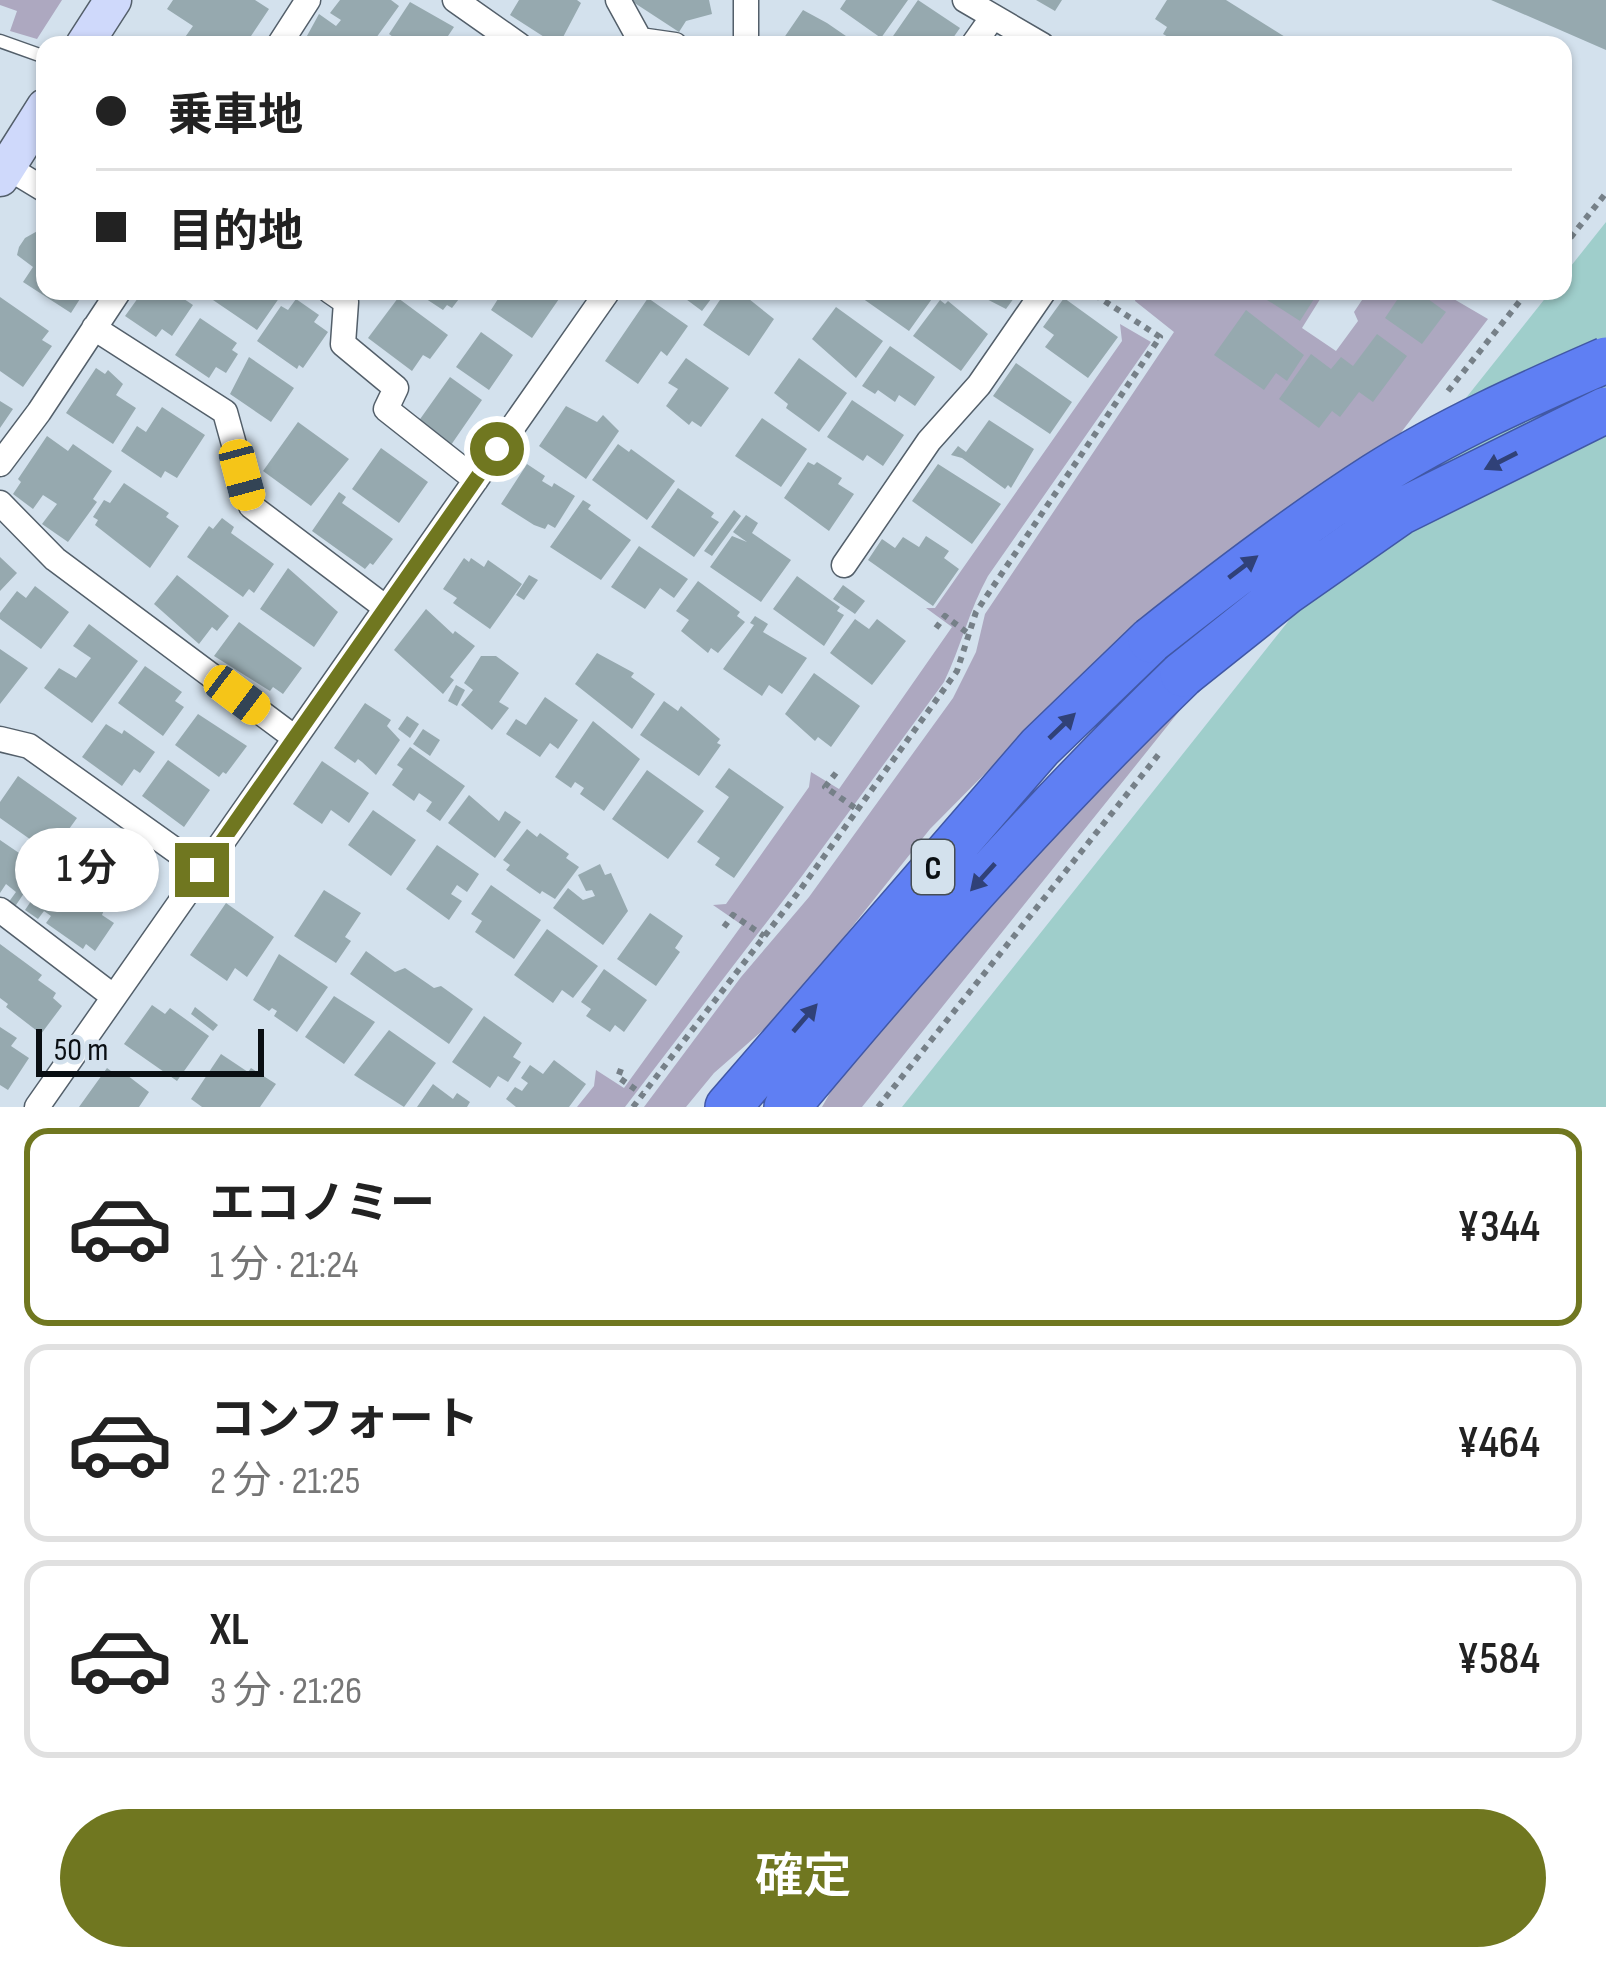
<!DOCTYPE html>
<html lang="ja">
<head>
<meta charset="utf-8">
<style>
  body { margin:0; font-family:"Sofia Sans Condensed","Noto Sans JP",sans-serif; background:#f2f2f2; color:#222; height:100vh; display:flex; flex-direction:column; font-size:45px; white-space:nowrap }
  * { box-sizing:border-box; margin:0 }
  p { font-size:39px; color:#767676 }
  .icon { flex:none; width:66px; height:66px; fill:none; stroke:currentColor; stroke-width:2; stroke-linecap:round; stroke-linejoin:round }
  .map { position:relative; height:1107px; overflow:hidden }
  .side { display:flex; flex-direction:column; background:#fff; flex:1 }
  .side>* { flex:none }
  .guide { position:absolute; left:36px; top:36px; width:1536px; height:264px; border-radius:24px; box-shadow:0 3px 9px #0004; display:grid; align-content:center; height:264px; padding:0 60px; background:#fff }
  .scale { position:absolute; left:36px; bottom:30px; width:228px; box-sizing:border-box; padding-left:12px; border:6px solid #0a0f13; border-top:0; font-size:33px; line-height:42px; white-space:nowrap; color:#0a0f13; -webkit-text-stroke:9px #d3e1ed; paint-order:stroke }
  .end { position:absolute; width:54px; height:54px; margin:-27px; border:15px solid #707720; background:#fff; box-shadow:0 0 0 6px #fff }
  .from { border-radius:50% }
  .bubble { position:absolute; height:84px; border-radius:42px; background:#fff; box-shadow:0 3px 9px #0004; font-size:39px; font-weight:600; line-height:84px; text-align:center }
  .car { position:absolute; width:36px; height:72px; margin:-36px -18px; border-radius:15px; box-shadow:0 0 9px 3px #0007; background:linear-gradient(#f5c518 24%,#345 0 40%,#f5c518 0 76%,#345 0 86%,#f5c518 0) }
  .guide b { display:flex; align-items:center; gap:42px; height:114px; font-size:45px }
  .guide b+b { border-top:3px solid #e0e0e0 }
  .guide i { width:30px; height:30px; background:#222 }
  ul { padding:21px 0 0; list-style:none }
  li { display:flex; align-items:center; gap:36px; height:198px; margin:0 24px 18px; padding:0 36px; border:6px solid #e0e0e0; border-radius:24px }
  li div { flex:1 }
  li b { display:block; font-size:45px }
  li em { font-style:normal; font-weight:600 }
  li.current { border-color:#707720 }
  li>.icon { width:108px; height:108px; stroke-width:1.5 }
  .action { display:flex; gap:24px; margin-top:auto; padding:24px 60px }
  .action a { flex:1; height:138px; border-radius:72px; background:#707720; color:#fff; font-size:48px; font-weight:600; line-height:138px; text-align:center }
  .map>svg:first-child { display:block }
  .green { fill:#ada8c0 }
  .water { fill:#9fcecb }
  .building { fill:#96a9af }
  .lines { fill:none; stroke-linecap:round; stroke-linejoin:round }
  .lane-casing { stroke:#535f6a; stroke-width:15 }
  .street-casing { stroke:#535f6a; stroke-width:27 }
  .secondary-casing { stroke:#535f6a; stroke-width:39 }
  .highway-casing { stroke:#4158a5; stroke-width:48 }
  .path { stroke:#768088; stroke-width:6; stroke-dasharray:6 6; stroke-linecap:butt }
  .lane { stroke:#fff; stroke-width:12 }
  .street { stroke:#fff; stroke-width:24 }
  .secondary { stroke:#cfd9fb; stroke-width:36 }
  .highway { stroke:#5f7ff3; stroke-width:45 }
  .highway-bridge-casing { stroke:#4158a5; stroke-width:48; stroke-linecap:butt }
  .highway-bridge { stroke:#5f7ff3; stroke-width:45 }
  .oneway { fill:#304178 }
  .route { stroke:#707720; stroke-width:15 }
  .labels { text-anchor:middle; stroke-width:10; stroke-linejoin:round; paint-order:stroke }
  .shield { fill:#d3e1ed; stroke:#464e54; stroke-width:3 }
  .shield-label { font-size:33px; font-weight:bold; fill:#0a0f13 }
</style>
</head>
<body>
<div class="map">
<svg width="1606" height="1107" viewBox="0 0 1606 1107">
  <rect width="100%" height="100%" fill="#d3e1ed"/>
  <path class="green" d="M0,0h62l-25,39 -27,-8 7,-20 -17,-6z
    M1137,291h205l-4,6 -16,-1 -20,32 34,23 22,-30 -4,-9 14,-21h72l48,28 -92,120 -168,112 -92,74 -95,92 -111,112 -145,182 -71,62 -28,34h-42l97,-130 68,-80 144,-199 23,-46 9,-38 189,-282 -39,-31z
    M1120,324l31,18 -163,234c-19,34 -27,71 -44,106l-142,194 -177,231h-48l17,-21 2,-16 28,18 118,-163 -29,-20 13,-1 83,-117 2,-15 28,17 113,-162 -26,-19h9l187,-267z
    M1201,684l-339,423h-40l26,-46 145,-171z"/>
  <path class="water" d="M1606,222v885h-704l649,-816h12v-15z"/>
  <path class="building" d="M173,0h82l14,9 -24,36h-55l-7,-5 10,-14 -26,-17z
    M340,0h51l8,6 -28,39h-69l17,-31 17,12 5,-6 -11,-7z
    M519,0h58l4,3 -20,38 -6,-4 -3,5 -42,-27z
    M630,0h79l3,14 -26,7 -7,11z
    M846,0h62l-27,38 -41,-29z
    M918,0l42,28 -12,17h-47l-10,-6z
    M1036,0h26l-7,11z
    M1167,0h59l72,45h-116l-19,-11 4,-7 -12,-8z
    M1491,0h115v50z
    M410,2l44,25 -12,18h-38l-15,-11z
    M803,10l24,13 32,22h-80z
    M41,229l4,1v61h40l-14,22 -48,-31 10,-15 -16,-12 2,-8 6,-9z
    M143,291h29l21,14 -21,31 -10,-7 -6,8 -31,-21z
    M219,291h65l-27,39 -44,-30z
    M414,291h51l-13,17 -5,-3 -4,5z
    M503,291h50l8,5 -29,42 -41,-28z
    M675,291h42l-15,20z
    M726,291h13l35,28 -25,37 -46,-31z
    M867,291h60l7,5 -25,35 -47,-33z
    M971,291h48l-13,18z
    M1253,291h66l-19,30z
    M1403,291h14l29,21 -24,32 -37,-26z
    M0,297l49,34 -7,9 10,6 -29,41 -23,-16z
    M398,298l50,37 -18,24 -7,-4 -11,16 -44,-33z
    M648,298l40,28 -21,30 -6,-5 -23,33 -33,-23z
    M1064,298l54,39 -30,41 -43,-31 9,-12 -11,-8z
    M296,299l23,16 -5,7 14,10 -25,36 -4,-3 -2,4 -40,-28 24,-35 7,4z
    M940,300l5,4 3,-3 40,33 -27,37 -48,-35z
    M836,307l47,34 -27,37 -44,-39z
    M1246,310l58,45 -17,26 -11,-8 -12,17 -50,-35z
    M200,318l37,25 -5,7 6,4 -12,19 -10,-6 -7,11 -34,-23z
    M481,332l32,23 -24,35 -33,-23z
    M1377,334l30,22 -34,46 -14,-10 -19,25 -8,-6 -13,17 -40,-29 32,-45 20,15 10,-12 12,9z
    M890,346l45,31 -20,29 -16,-11 -4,7 -17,-12 -3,4 -13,-8z
    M249,357l45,31 -23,34 -41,-28z
    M686,358l43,30 -28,39 -9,-6 -3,4 -23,-19 12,-17 -10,-6z
    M799,358l48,35 -28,39 -33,-24 2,-4 -14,-11z
    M1016,363l56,39 -22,32 -57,-38z
    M96,368l9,6 3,-4 15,14 -7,11 20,13 -23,36 -47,-31z
    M450,377l32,23 -31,45 -33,-23z
    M852,400l52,35 -21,31 -16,-11 -4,6 -36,-24z
    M0,401l13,8 -13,19z
    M566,406l31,16 6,-7 16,16 -33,48 -47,-33z
    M162,407l43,28 -28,43 -12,-7 -4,7 -40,-27 16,-25 9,6z
    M762,418l45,31 -26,38 -46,-31z
    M989,420l45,29 -23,39 -3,-3 -3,4 -43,-31 -11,-3 7,-9 8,6z
    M298,422l51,37 -38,47 -48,-35z
    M47,436l21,15 5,-7 39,27 -19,28 4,3 -29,40 -26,-18 15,-20 -14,-9 -10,14 -20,-15 8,-12 -3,-3z
    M618,444l11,8 2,-3 44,32 -28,39 -55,-40z
    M381,448l47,34 -29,41 -47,-34z
    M808,462l6,3 3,-3 25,16 -4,6 16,10 -25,37 -45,-33z
    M527,464l18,12 -3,5 10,6 2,-4 21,13 -20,32 -7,-4 -3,5 -11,-4 -33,-21z
    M938,464l63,40 -29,40 -60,-43z
    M124,483l45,30 -3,4 13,9 -29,42 -55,-43 3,-5 -5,-3 11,-17 6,3z
    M678,488l36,25 -3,4 8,5 -25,35 -43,-30z
    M339,492l7,5 -4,6 51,36 -20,26 -3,-2 -5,6 -53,-38z
    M583,500l8,5 -3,4 43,31 -30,40 -51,-33z
    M734,510l7,6 -29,40 -8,-5z
    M746,515l12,8 -6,10 39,27 -30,42 -51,-35 22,-31 15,6 -14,-10z
    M222,518l12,9 -3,6 43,31 -20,29 -5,-4 -6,8 -56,-40 22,-31 4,3z
    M926,536l23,15 -5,7 15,11 -26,37 -65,-46 14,-21 13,9 8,-11 16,10z
    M639,546l49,33 -14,19 -14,-10 -15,21 -34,-22z
    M0,557l17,16 -17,18z
    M464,558l5,4 2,-4 13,9 4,-7 34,24 -32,45 -37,-26 4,-5 -14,-9z
    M288,568l50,44 -24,35 -54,-38z
    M177,575l52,41 -12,15 -5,-4 -13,17 -45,-40z
    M529,575l9,5 -14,20 -8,-5z
    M797,576l43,31 -3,4 7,4 -20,31 -51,-37z
    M698,581l42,31 -3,4 8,6 -27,31 -7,-5 -3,5 -27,-22 8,-11 -13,-9z
    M843,585l22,16 -10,13 -22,-15z
    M35,586l34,26 -28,37 -41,-30v-6l17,-22 9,7z
    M426,609l27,25 2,-3 20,15 -25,31 4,3 -11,14 -49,-44z
    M755,616l13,8 -5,8 44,26 -25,36 -13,-9 -7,11 -39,-27 31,-44 -4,-2z
    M855,619l14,10 8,-10 29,22 -34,44 -42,-32z
    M239,622l63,46 -19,26 -10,-7 -3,4 -56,-35z
    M89,624l49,37 -46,62 -48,-35 15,-20 17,10 15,-20 -18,-12z
    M0,649l28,19 -28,36z
    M597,653l37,20 -3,4 24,17 -23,35 -57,-45z
    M481,656h15l23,17 -20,29 10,6 -17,22 -31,-25 12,-15 -9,-7z
    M145,666l37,26 -7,9 9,6 -21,29 -45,-33z
    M814,673l46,33 -29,41 -13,-10 -3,4 -30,-27z
    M456,685l9,5 -8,16 -9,-5z
    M545,697l33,23 -20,29 -8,-6 -10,14 -34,-23 10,-15 10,6z
    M664,701l14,10 3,-5 39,33 -3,4 4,2 -22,31 -59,-41z
    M365,703l26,17 -4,6 13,14 -24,35 -14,-13 -4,-3 -3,4 -21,-15z
    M198,714l49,32 -21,28 -3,-2 -4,5 -44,-32z
    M407,716l12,8 -9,14 -12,-9z
    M593,721l47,38 -36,52 -24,-17 4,-6 -9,-6 -4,6 -16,-11z
    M106,724l16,10 2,-4 31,22 -15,21 -6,-4 -12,17 -40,-29z
    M423,729l17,11 -10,16 -17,-12z
    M410,747l55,39 -25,35 -14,-10 6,-9 -13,-9 -5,8 -22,-16 11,-16 -6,-4z
    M168,760l42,30 -26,37 -42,-31z
    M322,761l47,32 -20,30 -18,-13 -9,14 -29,-20z
    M729,768l55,39 -50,71 -19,-13 5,-7 -23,-16 32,-45 -14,-10z
    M647,770l57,41 -36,48 -56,-40z
    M18,776l59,42 -26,36 -51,-36v-16z
    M469,795l30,26 6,-10 16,11 -26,36 -47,-35z
    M373,810l43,30 -25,36 -43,-31z
    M527,829l10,8 3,-4 29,21 -3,4 13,9 -24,32 -13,-8 -2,3 -34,-24 4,-5 -7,-5z
    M88,835l14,10 6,-9 48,33 -25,37 -62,-43z
    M0,840l41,28 -27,40 -6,-5 8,-11 -10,-8 -6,9z
    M437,845l42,29 -12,18 -10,-7 -6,9 11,7 -13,19 -43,-31z
    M600,864l5,11 6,-2 17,38 -25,34 -50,-37 15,-20 15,12 12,-4 -3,-6 -6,1 -8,-16z
    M50,873l54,37 -2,5 12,8 -19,28 -9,-7 -3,5 -37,-26 5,-7 -7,-5 -6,8 -13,-9z
    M491,885l50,35 -27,39 -39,-27 7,-11 -11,-7z
    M324,890l37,23 -16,24 6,4 -15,22 -42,-27z
    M226,903l48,34 -27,40 -12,-9 -8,13 -37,-26z
    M650,913l33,23 -8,12 5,4 -24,34 -39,-27z
    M547,929l51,37 -25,32 -11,-8 -9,13 -39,-28z
    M0,944l42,31 -4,5 18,13 -3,5 9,8 -21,28 -35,-27 2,-3 -8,-6z
    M366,951l29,21 10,-4 29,20 7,-2 32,23 -24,35 -99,-70z
    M279,954l49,33 -31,45 -23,-16 3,-5 -5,-3 -3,3 -16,-11z
    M604,969l43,31 -23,32 -9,-7 -5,7 -24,-16 5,-7 -10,-7z
    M334,996l41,26 -31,42 -39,-27z
    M152,1005l13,9 5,-6 39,28 -32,45 -53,-37z
    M195,1007l23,18 -5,6 -22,-17z
    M484,1016l38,27 -9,14 8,5 -13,20 -10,-6 -8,12 -38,-26z
    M0,1027l17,11 -6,8 18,12 -21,32 -8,-5z
    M389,1030l47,33 -32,44 -50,-32z
    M221,1054l27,18 3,-4 25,16 -16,23h-58l-11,-8z
    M554,1060l32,24 -17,23h-53l-10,-8 9,-12 7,4 6,-8 -7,-5 9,-13 13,9z
    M107,1068l12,9 4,-5 26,20 -10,15h-60z
    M433,1084l20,15 4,-6 13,9 -3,5h-50z"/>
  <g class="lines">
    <defs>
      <path id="lane" d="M0,41l45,16"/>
      <path id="street" d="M455,0l64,45
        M618,0l22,40
        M965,0l77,45
        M279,45l29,-45
        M637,45l3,-5 35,5
        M746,45v-45
        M973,45l19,-27
        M7,167l38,23
        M330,291l16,11 -3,42 53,44 -10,21 90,71
        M94,328l131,84 26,94 135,102
        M0,464l39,-52 80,-121
        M0,503l55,56 240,179
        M844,565l85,-124 50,-56 65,-94
        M0,739l29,7 174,124
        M0,910l114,87
        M37,1107l571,-816"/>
      <path id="secondary" d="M84,45l29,-45
        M0,178l45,-71"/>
      <path id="highway" d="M728,1107l312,-360 111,-107
        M787,1107c126,-151 255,-297 396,-433"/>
    </defs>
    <use href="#lane" class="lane-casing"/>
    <use href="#street" class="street-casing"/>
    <use href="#secondary" class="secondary-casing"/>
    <use href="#highway" class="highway-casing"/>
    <path class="path" d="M1563,247l43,-54
      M1448,391l80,-100
      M936,628l9,-12 24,18
      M836,773l-11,14 33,23
      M724,927l9,-12 31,21
      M621,1069l-3,8 24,17
      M633,1107l167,-217 157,-219 19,-59 184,-275 -71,-46
      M878,1107l281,-353"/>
    <use href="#lane" class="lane"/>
    <use href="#street" class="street"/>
    <use href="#secondary" class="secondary"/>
    <use href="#highway" class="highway"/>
    <defs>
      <path id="highway-bridge" d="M1151,640c73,-58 146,-114 224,-164 72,-46 153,-82 231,-116
        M1183,674l104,-83 113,-79 206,-102"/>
    </defs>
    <use href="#highway-bridge" class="highway-bridge-casing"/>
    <use href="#highway-bridge" class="highway-bridge"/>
  </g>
  <defs><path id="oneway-solid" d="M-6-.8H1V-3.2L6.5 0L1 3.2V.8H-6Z" transform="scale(3)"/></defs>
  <g class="oneway">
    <use href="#oneway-solid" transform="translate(1501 461) rotate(153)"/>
    <use href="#oneway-solid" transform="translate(1243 567) rotate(-37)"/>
    <use href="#oneway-solid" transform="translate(1062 726) rotate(-44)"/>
    <use href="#oneway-solid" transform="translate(983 877) rotate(132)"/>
    <use href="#oneway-solid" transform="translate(805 1018) rotate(-49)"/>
  </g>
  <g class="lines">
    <path class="route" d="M202,870l295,-421"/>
  </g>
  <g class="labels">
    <rect class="shield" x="912" y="840" width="42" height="54" rx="9"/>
    <g class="shield-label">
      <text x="933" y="879">C</text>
    </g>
  </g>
</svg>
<div class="scale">50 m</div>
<i class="end from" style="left:497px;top:449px"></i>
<i class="end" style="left:202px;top:870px"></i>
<div class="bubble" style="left:15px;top:828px;width:144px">1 分</div>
<i class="car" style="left:242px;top:475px;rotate:165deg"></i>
<i class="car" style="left:237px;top:695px;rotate:127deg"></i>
<div class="guide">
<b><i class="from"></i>乗車地</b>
<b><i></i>目的地</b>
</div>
</div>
<section class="side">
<ul>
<li class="current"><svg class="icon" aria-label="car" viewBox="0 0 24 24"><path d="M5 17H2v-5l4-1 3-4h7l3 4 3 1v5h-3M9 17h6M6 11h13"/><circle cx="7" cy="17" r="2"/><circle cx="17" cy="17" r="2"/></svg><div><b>エコノミー</b><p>1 分 · 21:24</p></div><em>¥344</em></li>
<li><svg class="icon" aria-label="car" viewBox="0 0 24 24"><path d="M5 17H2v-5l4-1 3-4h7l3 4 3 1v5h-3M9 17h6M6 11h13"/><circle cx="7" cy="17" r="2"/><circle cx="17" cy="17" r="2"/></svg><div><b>コンフォート</b><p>2 分 · 21:25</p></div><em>¥464</em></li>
<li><svg class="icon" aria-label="car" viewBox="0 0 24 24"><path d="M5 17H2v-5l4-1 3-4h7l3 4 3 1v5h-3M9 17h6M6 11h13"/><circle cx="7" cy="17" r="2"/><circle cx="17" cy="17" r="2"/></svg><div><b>XL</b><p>3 分 · 21:26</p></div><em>¥584</em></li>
</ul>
<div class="action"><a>確定</a></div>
</section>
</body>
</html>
